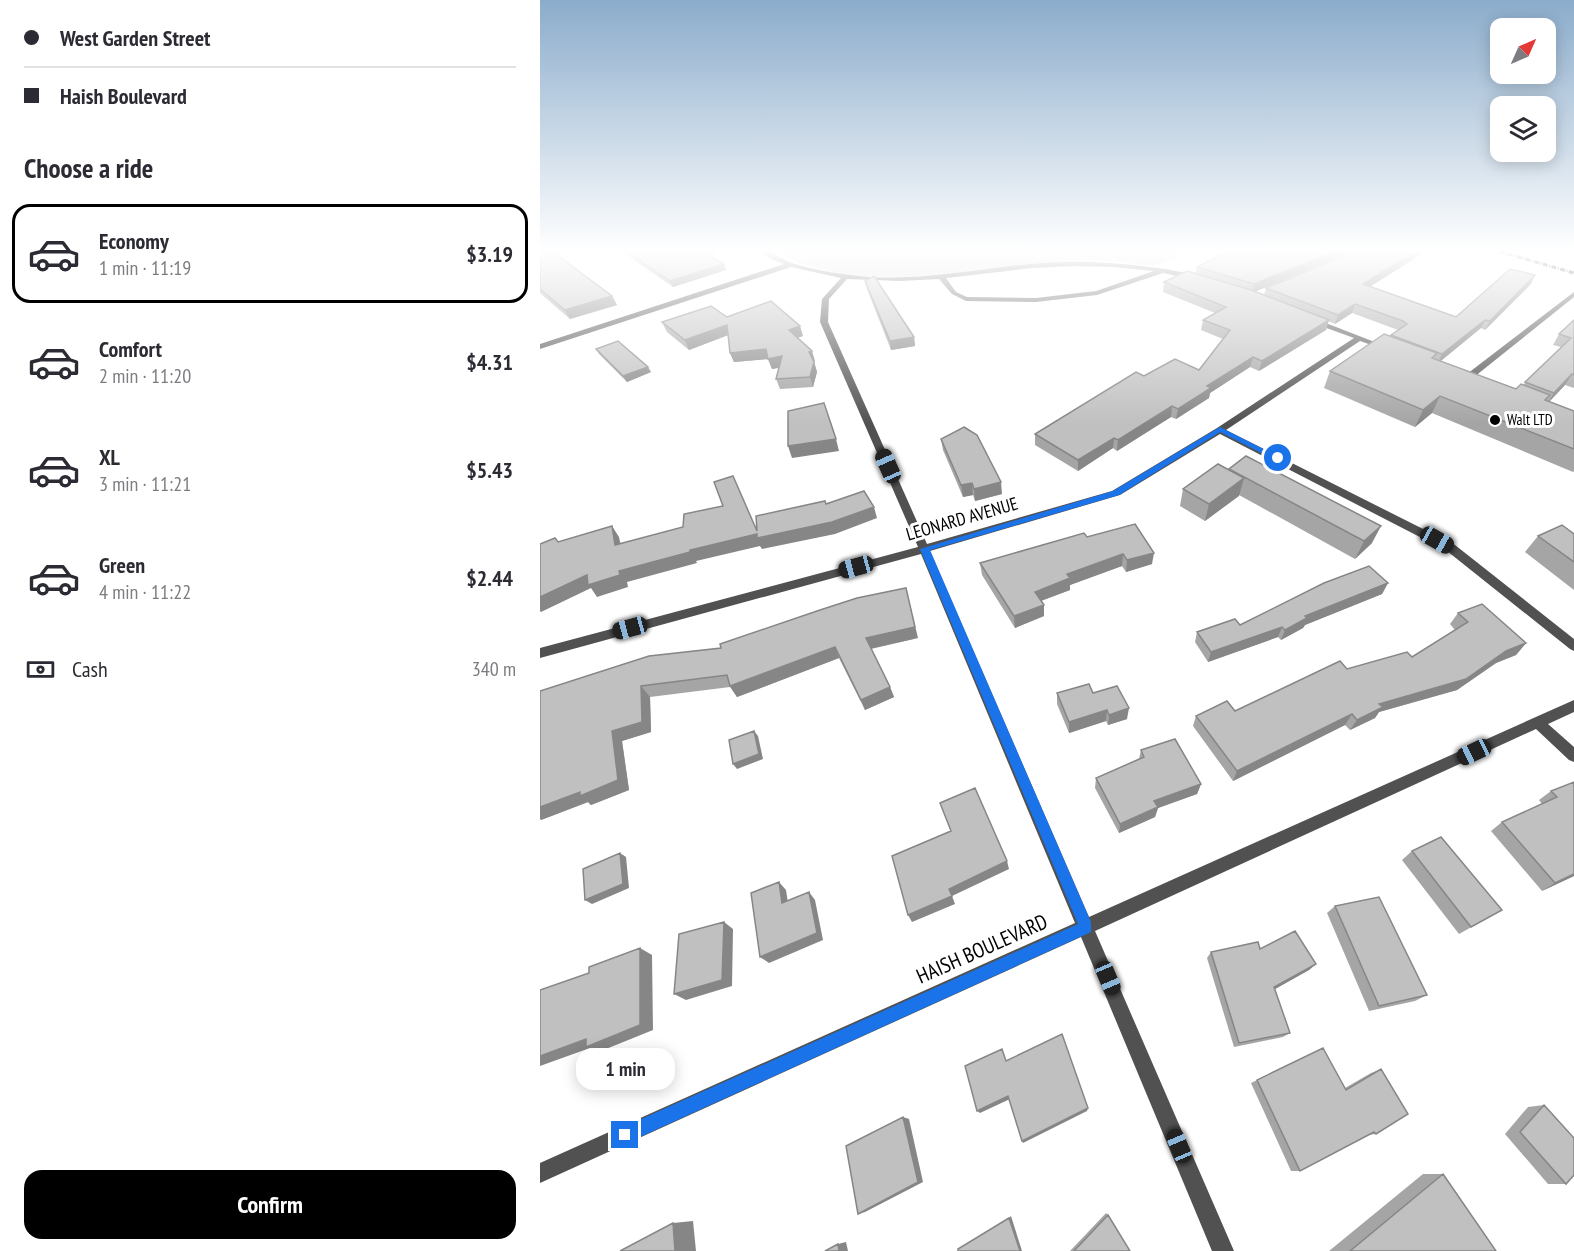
<!DOCTYPE html>
<html lang="en">
<head>
<meta charset="utf-8">
<style>
  body { margin:0; font-family:"PT Sans Narrow",sans-serif; background:#f7f7f7; color:#2b2b33; height:100vh; display:flex; flex-direction:column; font-size:22px; white-space:nowrap }
  * { box-sizing:border-box; margin:0 }
  p { font-size:20px; color:#7c7c81 }
  .icon { flex:none; width:33px; height:33px; fill:none; stroke:currentColor; stroke-width:2; stroke-linecap:round; stroke-linejoin:round }
  .map { position:relative; flex:1; overflow:hidden }
  .details { display:flex; flex-direction:column; background:#fff; width:540px }
  .details>* { flex:none }
  .guide { display:grid; align-content:center; height:132px; padding:0 24px; background:#fff }
  .needle { width:39px; rotate:45deg }
  .buttons { position:absolute; left:950px; top:18px; display:grid; gap:12px }
  .buttons a { display:grid; place-items:center; width:66px; height:66px; border-radius:12px; background:#fff; box-shadow:0 3px 15px #0003; font-size:30px }
  .end { position:absolute; width:27px; height:27px; margin:-14px; border:8px solid #1a73e8; background:#fff; box-shadow:0 0 0 3px #fff }
  .from { border-radius:50% }
  .bubble { position:absolute; height:42px; border-radius:18px; background:#fff; box-shadow:0 3px 15px #0003; font-size:20px; font-weight:700; line-height:42px; text-align:center }
  .car { position:absolute; width:18px; height:36px; margin:-18px -9px; border-radius:8px; box-shadow:0 0 4px 2px #0007; background:linear-gradient(#222 24%,#8ab4d8 0 40%,#222 0 76%,#8ab4d8 0 86%,#222 0) }
  .guide b { display:flex; align-items:center; gap:21px; height:57px; font-size:22px }
  .guide b+b { border-top:2px solid #e1e1e2 }
  .guide i { width:15px; height:15px; background:#2b2b33 }
  ul { padding:0; list-style:none }
  li { display:flex; align-items:center; gap:18px; height:99px; margin:0 12px 9px; padding:0 12px; border:3px solid transparent; border-radius:18px }
  li div { flex:1 }
  li b { display:block; font-size:22px }
  li em { font-style:normal; font-weight:700 }
  li.current { border-color:#000 }
  li>.icon { width:54px; height:54px; stroke-width:1.5 }
  h2 { padding:0 24px; font-size:27px; line-height:72px }
  .pay { display:flex; align-items:center; gap:15px; height:66px; padding:0 24px; font-size:22px }
  .pay p { margin-inline-start:auto }
  .cta { display:flex; gap:12px; margin-top:auto; padding:12px 24px }
  .cta a { flex:1; height:69px; border-radius:18px; background:#000; color:#fff; font-size:24px; font-weight:700; line-height:69px; text-align:center }
  main { display:flex; flex:1; min-height:0 }
  .map>svg:first-child { display:block }
  .green { fill:#d8d8d8 }
  .lines { fill:none; stroke-linecap:round; stroke-linejoin:round }
  .street { fill:#515151; fill-rule:evenodd }
  .rail { stroke:#000; stroke-width:3; stroke-dasharray:5 1.5 1 1.5; stroke-linecap:butt }
  .wall { fill:#a5a5a5 }
  .shaded-wall { fill:#868686 }
  .building { fill:#c0c0c0; stroke:#868686; stroke-width:1.5 }
  .route { fill:#1a73e8 }
  .poi-dot { fill:#000; stroke:#fff; stroke-width:2 }
  .labels { text-anchor:middle; stroke-width:6; stroke-linejoin:round; paint-order:stroke }
  .far-poi-label { font-size:15px; fill:#000; stroke:#fff; text-anchor:start }
  .street-label { font-size:18px; fill:#000; stroke:#fff }
  .near-street-label { font-size:21px; fill:#000; stroke:#fff }
</style>
</head>
<body>
<main>
<section class="details">
<div class="guide">
<b><i class="from"></i>West Garden Street</b>
<b><i></i>Haish Boulevard</b>
</div>
<h2>Choose a ride</h2>
<ul>
<li class="current"><svg class="icon" aria-label="car" viewBox="0 0 24 24"><path d="M5 17H2v-5l4-1 3-4h7l3 4 3 1v5h-3M9 17h6M6 11h13"/><circle cx="7" cy="17" r="2"/><circle cx="17" cy="17" r="2"/></svg><div><b>Economy</b><p>1 min · 11:19</p></div><em>$3.19</em></li>
<li><svg class="icon" aria-label="car" viewBox="0 0 24 24"><path d="M5 17H2v-5l4-1 3-4h7l3 4 3 1v5h-3M9 17h6M6 11h13"/><circle cx="7" cy="17" r="2"/><circle cx="17" cy="17" r="2"/></svg><div><b>Comfort</b><p>2 min · 11:20</p></div><em>$4.31</em></li>
<li><svg class="icon" aria-label="car" viewBox="0 0 24 24"><path d="M5 17H2v-5l4-1 3-4h7l3 4 3 1v5h-3M9 17h6M6 11h13"/><circle cx="7" cy="17" r="2"/><circle cx="17" cy="17" r="2"/></svg><div><b>XL</b><p>3 min · 11:21</p></div><em>$5.43</em></li>
<li><svg class="icon" aria-label="car" viewBox="0 0 24 24"><path d="M5 17H2v-5l4-1 3-4h7l3 4 3 1v5h-3M9 17h6M6 11h13"/><circle cx="7" cy="17" r="2"/><circle cx="17" cy="17" r="2"/></svg><div><b>Green</b><p>4 min · 11:22</p></div><em>$2.44</em></li>
</ul>
<div class="pay"><svg class="icon" aria-label="cash" viewBox="0 0 24 24"><path d="M3 7h18v10H3z"/><circle cx="12" cy="12" r="2"/></svg>Cash<p>340 m</p></div>
<div class="cta"><a>Confirm</a></div>
</section>
<div class="map">
<svg width="1034" height="1251" viewBox="0 0 1034 1251">
  <rect width="100%" height="100%" fill="#fff"/>
  <path class="green" d="M233,249h423c-13,5 -29,15 -43,16 -11,1 -25,-3 -37,-4 -17,-1 -37,-1 -55,0 -83,6 -214,38 -288,-12z"/>
  <g class="lines">
    <path class="street" d="M217,249c12,0 25,11 38,15 24,7 50,11 76,13 54,3 107,-8 160,-13 39,-4 79,-2 119,3 15,2 35,4 48,11l-3,2 -32,-7 -66,22 -61,7 -70,-1 -14,-7 -13,-15 -39,2 -53,-2 -18,20 -1,23 99,222 185,-53 105,-63 137,-90 -44,-16 -1,-2 4,-2 77,30 -4,2 -26,-9 -134,89 229,115 119,94v12l-4,-2 -123,-98 -227,-117 -100,61 -190,56 159,366 485,-217v12l-26,12 26,23v15l-5,-2 -33,-31 -441,202 139,320h-22l-131,-314 -541,246v-20l535,-240 -154,-369 -381,104v-10l378,-101 -98,-225 2,-23 19,-21 -50,-11 -251,82v-5l244,-80 -13,-5zM533,266l41,1 40,4 -58,20 -60,7 -69,-1 -11,-5 -10,-14 86,-10z
      M1034,292v5l-105,84h-6v-4z"/>
    <path class="rail" d="M951,249l83,24"/>
  </g>
  <path class="wall" d="M0,249l22,9 50,38 5,9 -47,14 -30,-26z
    M78,249h94l2,6 -3,1 13,8 2,6 -53,17z
    M703,249h115l-103,42 9,4 2,-7 95,-39h69l-61,38 87,30 75,-33 -46,46 -4,-2 -40,33 75,28 8,-4 1,-3 36,-35 -8,-2 6,-11 15,-14v68l-9,-3 -16,17 25,9v60l-1,1 -141,-59 -17,14 -91,-39 6,-17 60,-35 8,-6 -46,-17 -17,11 -7,-3 -2,9 -67,41 -9,-4 -40,26 -1,5 -33,21 -5,-2 -54,34 -4,-3 -35,23 -43,-26v-11l109,-58 55,-6 24,-31 -22,-9 2,-10 12,-7 -52,-21 1,-10 32,-8 1,-7z
    M325,281l49,56 1,9 -24,4 -24,-61z
    M122,322l141,14 -5,2 17,23h-1l3,11 -4,15 -33,2 -4,-10 3,-11 -7,1 -4,-10 -34,3 -4,-9 -2,-18 -39,15 -22,-18z
    M56,349l55,23 -24,10 -28,-28z
    M401,439l61,55 -27,7 -2,-6 -10,2 -20,-47z
    M678,464l154,79 -17,16 -116,-64 -34,26 -25,-15 3,-17z
    M1034,534v56l-49,-38 13,-16z
    M547,537l65,27 -26,8 -4,-6 -52,19v5l-29,11 3,4v11l-29,12 -33,-53 -2,-12z
    M848,583l-6,11 -77,31 -2,3 -22,12 -3,-3 -70,25 -13,-20 2,-10 43,-7z
    M918,613l68,30 -10,12 -20,8 -39,27 -78,22 -4,6 -25,12 -5,-5 -112,56 -40,-55 3,-10 39,-5 112,-42 65,-12 43,-27 -5,-6z
    M378,638l-47,11 19,38 4,10 -29,13 -26,-52 -102,39 -7,-10 -80,10 1,35 -29,9 7,49 -38,15 -3,-3 -47,18 -1,-129z
    M517,693h36l34,26 -19,6 -2,-4 -37,12 -12,-29z
    M601,750l60,34 -4,10 -39,14 -3,9 -36,16 -24,-45 1,-10 43,-19z
    M1034,782v94l-32,15 -51,-60 11,-9 40,-18 -3,-4 12,-9z
    M872,851l90,59 -43,24 -57,-74z
    M795,906l92,89 -12,6 -46,10 -42,-98z
    M720,949l56,15 -7,6 -35,19 16,44 -7,4 -49,10 -27,-89 4,-6z
    M783,1048l22,40 26,-15 10,-4 -5,65 -8,1 -68,36h-9l-40,-88z
    M1004,1105l22,79h-18l-43,-50 23,-27z
    M883,1174h20l53,77h-167z
    M566,1213l2,2 22,36h-60z"/>
  <path class="shaded-wall" d="M169,249h3l2,6 -9,2 -2,-6z
    M801,249h17l-106,44 2,-9z
    M880,249h10l-70,44 3,-9z
    M18,250l4,9 -9,-7z
    M184,264l2,6 -53,17 -3,-6z
    M995,275l-4,9 -46,46 5,-9z
    M72,296l5,9 -47,14 -5,-9z
    M815,304l-3,9 -17,11 3,-9z
    M789,320l-3,10 -67,41 3,-10z
    M945,320l-4,8 -43,35 4,-9z
    M187,325l4,9 -42,16 -4,-10z
    M260,326l3,10 -11,3 -3,-9z
    M374,337l1,9 -24,4 -1,-9z
    M226,349l3,10 -35,3 -4,-9z
    M272,351l3,10 -3,1 -3,-10z
    M242,356l4,10 -14,3 -4,-10z
    M713,357l-3,10 -40,26 -1,5 -33,21 2,-10 29,-23z
    M274,362l3,10 -4,15 -3,-10z
    M108,367l3,5 -24,10 -4,-6z
    M1032,374l-7,11 -18,19 7,-11z
    M900,396l-8,17 -17,14 8,-17z
    M632,406l-1,11 -54,34 1,-11z
    M574,438l-1,10 -35,23v-11z
    M296,439l3,12 -47,7 -4,-12z
    M704,478l-5,18 -34,25 4,-17z
    M461,482l1,12 -27,7 -1,-12z
    M432,483l1,12 -10,2 -2,-12z
    M334,507l3,11 -42,16 -73,15 -2,-3 -64,15 1,2 -70,19 1,5 -31,10 -6,-9 -50,24 -1,-1v-14l47,-22 32,-4 71,-21 67,-16 3,4z
    M72,526l7,11 4,19 -8,-11z
    M841,526l-9,17 -17,16 9,-18z
    M614,553l-2,11 -26,8 1,-12z
    M583,554l-1,12 -52,19v5l-35,13v-11l32,-18z
    M848,583l-6,11 -77,31 -2,3 -22,12 4,-10 20,-14z
    M366,588l12,50 -49,11 -3,-11z
    M504,605v11l-29,12 -1,-12z
    M742,627l-4,10 -70,25 3,-10z
    M986,643l-10,12 -20,8 -39,27 -78,22 -4,6 -25,12 7,-10 22,-16z
    M295,647l4,11 -102,39 -7,-11z
    M101,686l9,11 1,35 -29,9 7,49 -38,15 -3,-3 -47,18 -1,-1v-12l40,-15 32,-61z
    M350,687l4,10 -29,13 -4,-10z
    M589,708l-2,11 -19,6 1,-10z
    M567,710l-1,11 -37,12v-11z
    M812,714l-7,11 -112,56 4,-10z
    M214,731l4,5 5,23 -26,10 -4,-5z
    M661,784l-4,10 -39,14 -3,9 -36,16 1,-9 34,-23z
    M80,853l6,4 3,31 -37,16 -7,-4z
    M467,861l2,8 -57,27 3,8 -43,18 -4,-7 41,-26z
    M1034,874v2l-32,15 13,-8z
    M239,882l7,8 3,20 -7,-7z
    M269,892l6,8 8,40 -54,23 -9,-6z
    M184,922l9,7 -1,57 -46,14 -12,-6z
    M100,948l12,7 1,75 -52,21 -11,-3 -50,18v-10z
    M776,964l-7,6 -41,23 6,-6z
    M468,1096l2,3 -30,14 -3,-2z
    M548,1108l-1,3 -64,32 -1,-2z
    M363,1117l6,2 14,63 -58,30 -7,2z
    M471,1216l11,35h-2l-11,-33z
    M153,1221l3,30h-21l-2,-28z
    M306,1242l2,9h-9l-1,-7z"/>
  <path class="building" d="M0,249h16l2,1 -5,2 59,44 -47,14 -25,-21z
    M84,249h85l-6,2 21,13 -54,17z
    M691,249l11,1 99,-1 -87,35 -57,-17z
    M821,249h59l-57,35 93,33 54,-48 25,6 -45,46 -5,-1 -43,34 -51,-19 16,-11 -4,-3 -48,-17 -17,11 -72,-27z
    M647,271l64,19 78,30 -67,41 -9,-4 -46,29 4,2 -33,21 -6,-3 -54,34 -4,-2 -36,22 -43,-26 101,-62 8,4 31,-17 24,11 31,-40 -27,-10 23,-13 -62,-25z
    M334,276l40,61 -24,4 -25,-60z
    M231,301l29,25 -11,4 23,21 -3,1 5,10 -4,15 -34,2 6,-23 -14,3 -2,-10 -36,4 -3,-28 -42,15 -23,-18 49,-16 16,11z
    M1034,320v55l-2,-1 -18,19 -29,-11 46,-44 -12,-4z
    M844,334l53,19 -5,5 84,31 5,-5 29,11 -5,5 29,11v38l-134,-53 -17,14 -93,-39z
    M78,341l30,26 -25,9 -27,-27z
    M284,403l12,36 -48,7v-35z
    M424,427l13,8 24,47 -27,7 -2,-6 -11,2 -20,-46z
    M706,456l135,70 -17,15 -135,-72z
    M678,464l26,14 -35,26 -26,-15z
    M193,476l24,55 -1,-15 69,-15 1,3 38,-13 10,16 -42,15 -75,16v-4l-67,16v2l-71,19 1,4 -32,10 -1,-10 -47,22v-53l15,-6 3,4 54,-16 3,19 68,-18 1,-13 39,-8 -9,-24z
    M595,524l19,29 -27,7 -4,-6 -56,20 3,4 -35,14 9,13 -30,11 -34,-53 104,-30 3,4z
    M1022,525l12,9v28l-36,-26z
    M829,566l19,17 -83,33 2,2 -22,12 -3,-3 -71,25 -14,-20 38,-13 5,6 84,-42z
    M366,588l9,39 -49,11 24,49 -29,13 -26,-53 -105,39 -3,-11 -86,11 1,36 -30,9 6,49 -38,16v-4l-40,15v-116l109,-35 72,-8 -1,-4 100,-34 37,-12z
    M942,604l44,39 -20,8 -40,28 -87,25 4,3 -26,13 -5,-6 -115,57 -41,-55 31,-15 8,10 105,-50 7,8 60,-17 5,5 56,-35 -10,-9z
    M549,684l4,9 24,-7 12,22 -20,7 -2,-5 -38,12 -12,-29z
    M214,731l5,23 -26,10 -4,-24z
    M635,739l26,45 -47,17 4,6 -38,17 -24,-46 48,-21 -3,-7z
    M1034,782v92l-19,9 -53,-61 55,-25 -6,-6z
    M435,788l32,73 -58,28 3,7 -44,19 -16,-59 59,-25 -11,-28z
    M901,837l61,73 -31,17 -59,-76z
    M80,853l3,31 -38,16 -2,-31z
    M239,882l3,21 27,-11 8,41 -57,24 -9,-64z
    M839,897l48,98 -48,11 -44,-100z
    M184,922l-2,58 -48,14 5,-60z
    M755,931l21,33 -42,23 16,46 -51,10 -28,-91 47,-10 2,7z
    M100,948v77l-54,22v-8l-46,17v-66l49,-17v-6z
    M522,1034l26,74 -66,33 -14,-45 -31,15 -12,-45 37,-17 4,12z
    M783,1048l23,42 35,-21 27,45 -32,20 -2,-2 -74,39 -43,-91z
    M1004,1105l30,33v37l-8,9 -46,-52z
    M363,1117l15,65 -60,32 -12,-68z
    M903,1174l53,77h-146z
    M568,1215l22,36h-56z
    M469,1218l11,33h-62v-2z
    M133,1223l2,28h-55z
    M298,1244l1,7h-14z"/>
  <linearGradient id="sky" x2="0" y2="1"><stop stop-color="#8baccb"/><stop offset="0.59" stop-color="#fff"/><stop offset="1" stop-color="#fff" stop-opacity="0"/></linearGradient>
  <rect width="1034" height="424" fill="url(#sky)"/>
  <path class="route" d="M680,427l61,31 -6,2 -55,-28 -101,63 -189,55 161,372v10l-460,209 -6,2 -6,-2 -2,-6 2,-6 459,-205 -158,-375 193,-58z"/>
  <circle class="poi-dot" cx="955" cy="420" r="6"/>
  <g class="labels">
    <g class="far-poi-label">
      <text x="967" y="425">Walt LTD</text>
    </g>
    <g class="street-label">
      <text transform="translate(422 519) rotate(-16)" y="6">LEONARD AVENUE</text>
    </g>
    <g class="near-street-label">
      <text transform="translate(442 949) rotate(-24)" y="7">HAISH BOULEVARD</text>
    </g>
  </g>
</svg>
<div class="buttons">
<a><svg class="needle" viewBox="-14 -14 28 28"><path d="M0-13l5 13h-10z" fill="#e53935"/><path d="M0 13l5-13h-10z" fill="#7c7c81"/></svg></a>
<a><svg class="icon" aria-label="layers" viewBox="0 0 24 24"><path d="M12 4l9 5-9 5-9-5zM3 14l9 5 9-5"/></svg></a>
</div>
<i class="end from" style="left:738px;top:458px"></i>
<i class="end" style="left:85px;top:1135px"></i>
<div class="bubble" style="left:36px;top:1048px;width:99px">1 min</div>
<i class="car" style="left:348px;top:466px;rotate:336deg"></i>
<i class="car" style="left:897px;top:540px;rotate:119deg"></i>
<i class="car" style="left:316px;top:567px;rotate:255deg"></i>
<i class="car" style="left:90px;top:628px;rotate:255deg"></i>
<i class="car" style="left:934px;top:752px;rotate:245deg"></i>
<i class="car" style="left:568px;top:978px;rotate:157deg"></i>
<i class="car" style="left:639px;top:1146px;rotate:337deg"></i>
</div>
</main>
</body>
</html>
